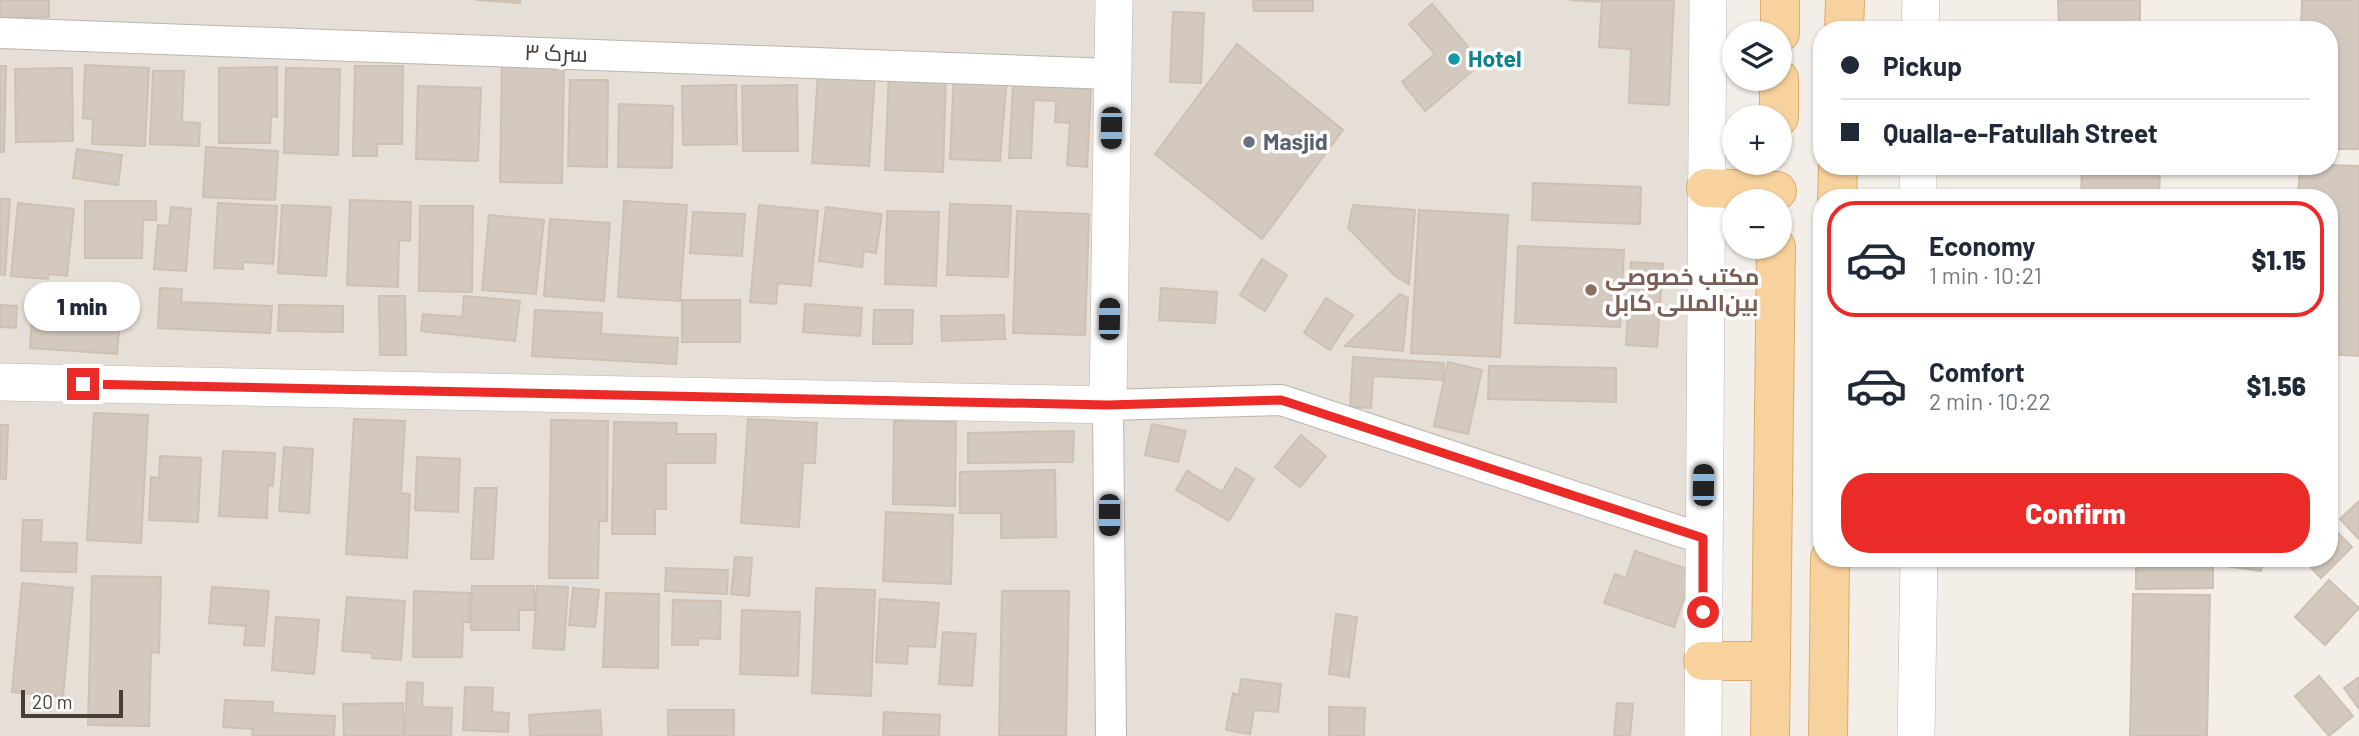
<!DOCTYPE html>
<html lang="en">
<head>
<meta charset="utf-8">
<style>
  body { margin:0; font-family:Barlow,Cairo,sans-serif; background:#f6f6f7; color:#1f2937; height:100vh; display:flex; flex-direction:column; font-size:26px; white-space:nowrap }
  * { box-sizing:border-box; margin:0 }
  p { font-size:23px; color:#747a83 }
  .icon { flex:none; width:38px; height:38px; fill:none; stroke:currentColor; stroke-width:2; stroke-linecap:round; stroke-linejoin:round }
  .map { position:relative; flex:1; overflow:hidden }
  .sheet { position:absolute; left:1813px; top:189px; width:525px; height:378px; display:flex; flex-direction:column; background:#fff; border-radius:28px; box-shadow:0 2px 5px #0004 }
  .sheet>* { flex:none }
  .banner { position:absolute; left:1813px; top:21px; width:525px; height:154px; border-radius:28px; box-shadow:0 2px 5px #0004; display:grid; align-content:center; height:154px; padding:0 28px; background:#fff }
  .fabs { position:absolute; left:1722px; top:21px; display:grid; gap:14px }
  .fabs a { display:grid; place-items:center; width:70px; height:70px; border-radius:50%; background:#fff; box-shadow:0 2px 5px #0004; font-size:35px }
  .scale { position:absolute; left:21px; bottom:18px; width:102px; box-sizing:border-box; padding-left:7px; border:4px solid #463e37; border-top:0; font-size:19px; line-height:24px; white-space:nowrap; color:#463e37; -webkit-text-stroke:5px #fff; paint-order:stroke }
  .end { position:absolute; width:32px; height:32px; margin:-16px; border:9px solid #eb2b27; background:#fff; box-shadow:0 0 0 4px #fff }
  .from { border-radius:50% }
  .bubble { position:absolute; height:49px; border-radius:24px; background:#fff; box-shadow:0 2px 5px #0004; font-size:23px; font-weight:800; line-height:49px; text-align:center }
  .car { position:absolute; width:21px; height:42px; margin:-21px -10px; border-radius:9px; box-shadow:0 0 5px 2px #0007; background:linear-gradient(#222 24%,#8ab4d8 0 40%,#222 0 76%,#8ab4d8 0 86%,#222 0) }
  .banner b { display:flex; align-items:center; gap:24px; height:66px; font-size:26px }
  .banner b+b { border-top:2px solid #e0e1e3 }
  .banner i { width:18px; height:18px; background:#1f2937 }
  ul { padding:12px 0 0; list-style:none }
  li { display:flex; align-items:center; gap:21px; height:116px; margin:0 14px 10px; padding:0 14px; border:4px solid transparent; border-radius:28px }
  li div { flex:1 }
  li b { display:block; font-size:26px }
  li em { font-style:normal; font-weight:800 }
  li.current { border-color:#eb2b27 }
  li>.icon { width:63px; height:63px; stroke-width:1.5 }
  .button { display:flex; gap:14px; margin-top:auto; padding:14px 28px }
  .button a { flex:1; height:80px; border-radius:28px; background:#eb2b27; color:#fff; font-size:28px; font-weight:800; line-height:80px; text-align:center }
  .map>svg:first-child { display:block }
  .residential { fill:#e6dfd7 }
  .building { fill:#d4c9be; stroke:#cec0b2; stroke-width:2 }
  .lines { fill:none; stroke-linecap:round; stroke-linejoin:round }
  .minor-casing { stroke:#beb5ab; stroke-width:32 }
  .tertiary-casing { stroke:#beb5ab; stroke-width:38 }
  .primary-casing { stroke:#dcac6e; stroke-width:40 }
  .minor { stroke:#fff; stroke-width:30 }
  .tertiary { stroke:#fff; stroke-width:37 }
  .primary { stroke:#f7d29d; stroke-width:38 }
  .route { stroke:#eb2b27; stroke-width:9 }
  .culture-dot { fill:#0f9aa8; stroke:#fff; stroke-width:2.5 }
  .worship-dot { fill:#6b7280; stroke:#fff; stroke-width:2.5 }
  .education-dot { fill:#8d6e63; stroke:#fff; stroke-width:2.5 }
  .labels { text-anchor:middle; stroke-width:7; stroke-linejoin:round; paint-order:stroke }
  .street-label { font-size:23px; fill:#463e37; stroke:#fff }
  .culture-label { font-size:23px; font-weight:bold; fill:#0d838f; stroke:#fff; text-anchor:start }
  .worship-label { font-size:23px; font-weight:bold; fill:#5b616d; stroke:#fff; text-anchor:start }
  .education-label { font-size:23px; font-weight:bold; fill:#785e54; stroke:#fff; text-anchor:start }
</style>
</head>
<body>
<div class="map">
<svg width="2359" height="736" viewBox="0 0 2359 736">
  <rect width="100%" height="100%" fill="#f3eee8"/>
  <path class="residential" d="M0,0h1723l-12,736h-1711z"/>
  <path class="building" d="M0,0h49v17l-49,1z
    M476,0h44v3z
    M1253,0h60v11h-59z
    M1570,0h104l-5,105 -40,-2 2,-54 -32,-2 3,-45z
    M2058,0h82v30h-81z
    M2302,0h57v149h-30v-119h-28z
    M1432,4l50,59 -57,48 -23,-29 33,-28 -26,-30z
    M1173,12l31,1 -3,70 -31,-1z
    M1237,44l106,86 -81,109 -107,-85z
    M502,61l62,1 -2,121 -62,-1z
    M85,65l64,3 -4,78 -53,-2 1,-25 -10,-1z
    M0,66h6l-2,86h-4z
    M355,66h48l-1,78h-25v12h-24z
    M277,67v50l-6,-1 -1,27h-51v-75z
    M72,68l1,73 -57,1 -1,-73z
    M286,68l54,1 -2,86 -54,-2z
    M153,71h31l-2,51 18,1 -1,23 -49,-2z
    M889,72l57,2 -3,98 -58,-2z
    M818,73l57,3 -6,90 -57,-3z
    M954,74l53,2 -7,85 -50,-2z
    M570,80h38l-1,87 -39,-1z
    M736,85l1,59 -54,1 -1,-59z
    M797,85l1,66h-55l-1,-65z
    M1013,85l78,4 -4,78 -20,-2 3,-42 -15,-1 1,-21 -22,-1 -3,58h-22z
    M418,86l63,2 -3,73 -62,-2z
    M619,104l54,2 -1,62 -54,-1z
    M206,147l72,4 -3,49 -72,-3z
    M77,149l45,6 -4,30 -45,-7z
    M2329,165l30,1v190l-30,-2v-156h-31l2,-32z
    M2082,166h78l-1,32h-78z
    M1533,183l108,4 -1,37 -108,-4z
    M0,199h10l-5,76 -5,-1z
    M350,200l61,2 -1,39 -11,-1 -1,47 -51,-2z
    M85,201h71v19h-13l-1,38h-57z
    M624,201l63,4 -7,96 -62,-4z
    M18,203l56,6 -7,67 -18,-2 -1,5 -37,-3z
    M218,203l59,3 -4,58 -30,-2v7l-29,-1z
    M950,204l61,2 -3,71 -61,-2z
    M282,205l49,2 -5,69 -48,-3z
    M759,205l59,6 -7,75 -33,-3 -2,21 -26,-2z
    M1353,205l62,5 -6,74 -14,-8 -47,-48z
    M420,206h53l-1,86 -53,-1z
    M171,207l20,2 -5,62 -32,-2 4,-44 11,1z
    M826,207l56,7 -6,39 -12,-2 -2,16 -43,-6z
    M1419,210l89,5 -8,142 -89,-4z
    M887,211l52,1 -3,74 -51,-2z
    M1017,211l72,3 -4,121 -72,-2z
    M693,212l52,2 -3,42 -52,-3z
    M489,215l55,5 -8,74 -54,-4z
    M550,219l60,4 -6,78 -60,-5z
    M1518,246l106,4 -4,77 -105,-4z
    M1262,259l25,16 -22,36 -25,-16z
    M1631,262l32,2 -6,83 -31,-2z
    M160,288l22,1 -1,13 91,4 -2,27 -112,-5z
    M1161,288l56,4 -2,31 -56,-3z
    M1400,294l8,4 -5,53 -58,-5z
    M379,296h26l1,59h-26z
    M464,296l56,5 -5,40 -94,-10 2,-17 39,3z
    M1326,298l27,17 -23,35 -26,-17z
    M682,300h58v42h-58z
    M33,301l88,7 -4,46 -87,-6z
    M805,304l57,4 -2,28 -57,-4z
    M0,305l17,1 -1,22 -16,-1z
    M279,305l64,1v26l-65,-1z
    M535,310l67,3 -1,21 77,4 -2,26 -144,-8z
    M874,310h39l-1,34h-39z
    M1004,315l1,24 -63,2 -1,-25z
    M1353,357l91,6 -1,17 -70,-4 -2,32 -21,-1z
    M1448,362l34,8 -14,64 -34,-8z
    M1489,366l127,2v34l-128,-3z
    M94,413l54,2 -7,128 -54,-3z
    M354,419l51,2 -4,72 9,1 -3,64 -61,-4z
    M748,419l69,4 -2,40h-12l-4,64 -58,-4z
    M551,420l57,1 -1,100h-8l-1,57h-49z
    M894,421l62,1 -1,84 -62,-2z
    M614,422l63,1 -1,11h40l-1,29h-49v46h-11v25h-43z
    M1152,424l34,7 -8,31 -33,-7z
    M0,425h8l-2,54h-6z
    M1074,431l-1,31 -105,1v-30z
    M1301,435l25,21 -26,31 -25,-20z
    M284,447l29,2 -4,64 -30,-2z
    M223,451l52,2 -2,33 -5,-1 -1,33 -48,-2z
    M160,456l41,2 -3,64 -49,-2 2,-43 8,1z
    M417,457l43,2 -2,53 -43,-2z
    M1236,468l18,11 -25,42 -53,-31 11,-19 35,21z
    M1055,470l1,67 -55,1v-25h-41v-41z
    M475,488h22l-4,71h-22z
    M2359,501v38l-19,-20z
    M886,512l67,3 -2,69 -68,-3z
    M23,520h19l-1,22 36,1 -1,29 -55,-1z
    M2329,524l23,23 -31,31 -19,-20h27z
    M1635,551l58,20 -19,56 -70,-24 11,-29 11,4z
    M735,557l17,1 -3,38 -18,-2z
    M2136,558h77v30l-77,1z
    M2218,558h45l-2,13 -44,-6z
    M666,568l62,2 -1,24 -62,-3z
    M92,576l69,1 -2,76 -8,-1 -2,74 -61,-1z
    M2329,580l30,28 -34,37 -30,-28z
    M22,583l51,5 -10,109 -51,-5z
    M472,586h62l1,24h-16v20h-48z
    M537,586l31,1 -4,63 -31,-2z
    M212,587l57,4 -5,55 -20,-1 2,-19 -37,-3z
    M573,588l26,2 -4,37 -26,-2z
    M816,588l59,2 -4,106 -59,-3z
    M414,591l56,2 -1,29h-6l-1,35h-49z
    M1002,591h67l-3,145h-67z
    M606,593l53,1 -1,74 -55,-1z
    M2133,594l77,1 -3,141h-77z
    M347,597l58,4 -4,59 -29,-2v-5l-30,-2z
    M880,599l59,4 -4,44 -27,-1 -1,18 -31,-2z
    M673,600l48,1 -1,38 -22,-1v7h-26z
    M742,610l58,2 -2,64 -58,-2z
    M1336,614l21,3 -8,60 -20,-3z
    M276,617l43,3 -5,54 -42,-4z
    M943,632l33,2 -4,52 -33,-2z
    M2319,676l34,40 -24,20 -34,-40z
    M2359,677v32l-15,-21z
    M1241,679l40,5 -3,28 -24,-2 -4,24 -24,-4 7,-37 6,2z
    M407,682l16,1 -1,24 30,1 -1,28h-46z
    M465,687l28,1 -1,24 17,1 -1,19 -45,-2z
    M225,700l48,2 -1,11 63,3 -1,20h-82l1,-7 -30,-2z
    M403,703l1,33h-60l-1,-32z
    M1617,703l16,1 -3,32h-16z
    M1329,707l36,1 -1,28h-35z
    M600,710l2,25 -72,1 -1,-21z
    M668,710h66v26h-66z
    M884,712l56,3 -1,21h-56z"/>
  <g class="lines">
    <defs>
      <path id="minor" d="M0,33l1111,41
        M1111,736l-3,-331 173,-5 422,139"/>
      <path id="tertiary" d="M1920,30l1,-30
        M1918,198v-32
        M0,382l1108,23 6,-405
        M1703,736l5,-736
        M1916,736l3,-178"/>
      <path id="primary" d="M1844,30l1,-30
        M1780,33v-33
        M1779,117v-38
        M1706,188l71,3
        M1837,198l1,-32
        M1703,661h68
        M1770,736l6,-489
        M1828,736l2,-178"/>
    </defs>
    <use href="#minor" class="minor-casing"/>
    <use href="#tertiary" class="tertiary-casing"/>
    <use href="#primary" class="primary-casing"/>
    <use href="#minor" class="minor"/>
    <use href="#tertiary" class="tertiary"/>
    <use href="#primary" class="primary"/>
  </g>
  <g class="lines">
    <path class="route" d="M83,384l1025,21 173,-5 422,138v74"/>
  </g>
  <circle class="culture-dot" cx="1454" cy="59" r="7"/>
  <circle class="worship-dot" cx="1249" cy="142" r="7"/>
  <circle class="education-dot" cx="1591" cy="290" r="7"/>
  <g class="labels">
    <g class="street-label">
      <text transform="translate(556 53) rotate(2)" y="8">سرک ۳</text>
    </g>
    <g class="culture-label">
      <text x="1468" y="67">Hotel</text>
    </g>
    <g class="worship-label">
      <text x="1263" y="150">Masjid</text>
    </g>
    <g class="education-label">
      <text x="1605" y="285">مکتب خصوصی<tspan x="1605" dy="26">بین‌المللی کابل</tspan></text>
    </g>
  </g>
</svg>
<div class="fabs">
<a><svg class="icon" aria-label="layers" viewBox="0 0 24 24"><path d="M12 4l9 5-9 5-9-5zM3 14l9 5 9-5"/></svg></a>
<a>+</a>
<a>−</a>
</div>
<div class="scale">20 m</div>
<i class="end from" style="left:1703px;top:612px"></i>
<i class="end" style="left:83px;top:384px"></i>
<div class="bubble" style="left:24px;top:282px;width:116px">1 min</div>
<i class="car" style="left:1111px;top:128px;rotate:181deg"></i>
<i class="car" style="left:1109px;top:319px;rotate:1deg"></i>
<i class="car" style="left:1703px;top:485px;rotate:1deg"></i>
<i class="car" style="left:1109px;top:515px;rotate:180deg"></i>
<div class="banner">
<b><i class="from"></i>Pickup</b>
<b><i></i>Qualla-e-Fatullah Street</b>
</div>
<section class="sheet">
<ul>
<li class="current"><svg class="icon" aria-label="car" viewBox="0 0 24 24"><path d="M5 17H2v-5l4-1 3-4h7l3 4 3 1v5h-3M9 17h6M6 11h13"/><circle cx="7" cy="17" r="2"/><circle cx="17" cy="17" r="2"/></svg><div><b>Economy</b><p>1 min · 10:21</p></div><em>$1.15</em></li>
<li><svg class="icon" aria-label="car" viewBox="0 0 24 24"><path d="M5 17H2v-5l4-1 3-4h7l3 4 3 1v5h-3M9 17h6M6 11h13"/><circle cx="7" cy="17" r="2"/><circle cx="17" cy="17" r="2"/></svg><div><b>Comfort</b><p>2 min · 10:22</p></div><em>$1.56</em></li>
</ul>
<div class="button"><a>Confirm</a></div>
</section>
</div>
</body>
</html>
